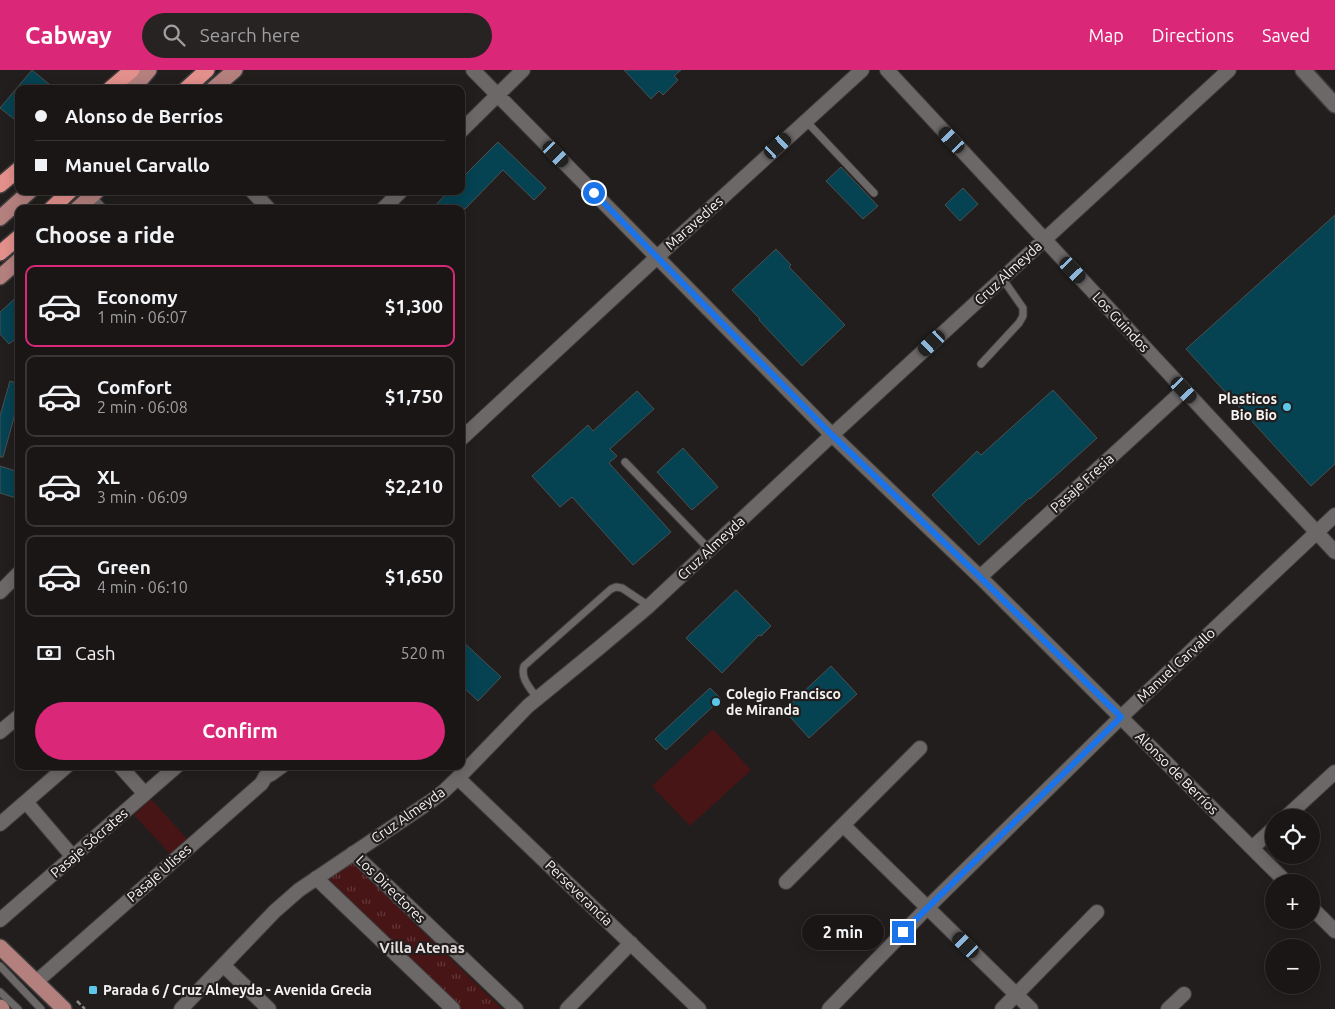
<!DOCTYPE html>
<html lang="en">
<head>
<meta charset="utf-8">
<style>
  body { margin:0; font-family:Ubuntu,sans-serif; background:#272323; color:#f1f3f6; height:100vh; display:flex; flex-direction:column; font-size:19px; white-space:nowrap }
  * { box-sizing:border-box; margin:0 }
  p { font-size:16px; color:#9f9fa1 }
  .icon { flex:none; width:28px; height:28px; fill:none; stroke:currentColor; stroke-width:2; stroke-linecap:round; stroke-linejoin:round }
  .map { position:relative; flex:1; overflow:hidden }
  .panel { position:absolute; left:15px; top:135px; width:450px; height:565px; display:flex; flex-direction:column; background:#1a1616; border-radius:10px; box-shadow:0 2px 12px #0003,0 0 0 1px #383535 }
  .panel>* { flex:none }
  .guide { position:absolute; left:15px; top:15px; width:450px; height:110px; border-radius:10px; box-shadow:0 2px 12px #0003,0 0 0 1px #383535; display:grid; align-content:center; height:110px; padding:0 20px; background:#1a1616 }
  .controls { position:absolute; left:1265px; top:739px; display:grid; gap:10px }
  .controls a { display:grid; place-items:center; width:55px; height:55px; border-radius:50%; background:#1a1616; box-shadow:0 2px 12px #0003,0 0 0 1px #383535; font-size:25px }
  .end { position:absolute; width:22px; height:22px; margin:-11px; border:6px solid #1a73e8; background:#fff; box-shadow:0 0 0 2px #fff }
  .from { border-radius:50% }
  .bubble { position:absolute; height:35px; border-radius:18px; background:#1a1616; box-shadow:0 2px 12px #0003,0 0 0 1px #383535; font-size:16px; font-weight:700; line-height:35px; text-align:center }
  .car { position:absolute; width:15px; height:30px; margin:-15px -8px; border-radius:6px; box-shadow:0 0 4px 1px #0007; background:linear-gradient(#222 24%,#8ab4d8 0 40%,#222 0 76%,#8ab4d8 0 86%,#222 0) }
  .guide b { display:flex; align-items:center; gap:18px; height:48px; font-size:19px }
  .guide b+b { border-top:1px solid #383535 }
  .guide i { width:12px; height:12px; background:#f1f3f6 }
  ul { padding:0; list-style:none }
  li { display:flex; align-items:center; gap:15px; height:82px; margin:0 10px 8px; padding:0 10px; border:2px solid #383535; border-radius:10px }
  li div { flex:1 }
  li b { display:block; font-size:19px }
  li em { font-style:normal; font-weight:700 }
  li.selected { border-color:#db2777 }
  li>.icon { width:45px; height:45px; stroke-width:1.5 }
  h2 { padding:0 20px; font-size:22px; line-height:60px }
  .pay { display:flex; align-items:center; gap:12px; height:55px; padding:0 20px; font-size:19px }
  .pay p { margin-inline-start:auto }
  .cta { display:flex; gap:10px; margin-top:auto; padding:10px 20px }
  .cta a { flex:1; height:58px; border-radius:30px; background:#db2777; color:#fff; font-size:20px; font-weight:700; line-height:58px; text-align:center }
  header { display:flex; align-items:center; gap:30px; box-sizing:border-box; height:70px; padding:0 25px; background:#db2777; color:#fff }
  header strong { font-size:24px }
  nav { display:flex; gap:28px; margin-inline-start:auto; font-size:18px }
  .search { width:350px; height:45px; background:#272323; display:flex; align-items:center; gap:12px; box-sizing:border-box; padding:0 18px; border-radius:28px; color:#9f9fa1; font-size:19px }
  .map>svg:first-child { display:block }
  .grass { fill:#481516 }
  .park { fill:url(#park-tufts) }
  .building { fill:#054252; stroke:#4c5051 }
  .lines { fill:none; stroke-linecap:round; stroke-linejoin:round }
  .service-casing { stroke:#3f3c3c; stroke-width:9 }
  .minor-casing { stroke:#3f3c3c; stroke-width:16 }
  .secondary-casing { stroke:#3f3c3c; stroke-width:18 }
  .primary-casing { stroke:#3f3c3c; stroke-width:18 }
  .motorway-casing { stroke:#3f3c3c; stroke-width:18 }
  .path { stroke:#8d8989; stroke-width:2.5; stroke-dasharray:5 2.5; stroke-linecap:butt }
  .service { stroke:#6d6868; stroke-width:7 }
  .minor { stroke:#6d6868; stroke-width:14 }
  .secondary { stroke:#6d6868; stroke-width:15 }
  .primary { stroke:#b4807e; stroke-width:15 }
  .motorway { stroke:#e3908c; stroke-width:15 }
  .route { stroke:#1a73e8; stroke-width:6 }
  .poi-dot { fill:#5cc7e8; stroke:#221e1e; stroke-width:2 }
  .labels { text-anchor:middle; stroke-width:4.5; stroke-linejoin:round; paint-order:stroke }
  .street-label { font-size:14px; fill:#f6f3f3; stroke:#221e1e }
  .poi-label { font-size:14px; font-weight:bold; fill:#f6f3f3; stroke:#221e1e; text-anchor:start }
  .neighbourhood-label { font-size:15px; font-weight:bold; fill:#e5e0df; stroke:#221e1e }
</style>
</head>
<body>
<header>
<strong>Cabway</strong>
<div class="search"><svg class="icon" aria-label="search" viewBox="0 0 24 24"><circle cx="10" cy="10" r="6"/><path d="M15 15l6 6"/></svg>Search here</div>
<nav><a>Map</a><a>Directions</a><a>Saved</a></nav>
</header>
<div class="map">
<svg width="1335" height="939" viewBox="0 0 1335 939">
  <defs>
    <pattern id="park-tufts" width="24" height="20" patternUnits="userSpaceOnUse" patternTransform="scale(1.25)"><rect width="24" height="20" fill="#481516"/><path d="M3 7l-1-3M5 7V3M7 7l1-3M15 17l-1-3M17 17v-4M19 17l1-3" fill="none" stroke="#633838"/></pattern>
  </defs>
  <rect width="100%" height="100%" fill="#221e1e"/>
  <path class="grass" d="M713,659l38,41 -61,56 -38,-40z
    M151,729l37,41 -17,15 -37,-40z"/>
  <path class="park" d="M352,792l150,147h-40l-134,-131z"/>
  <path class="building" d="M32,0l23,19h-36v34l-19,-15z
    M624,0h57l-7,6 4,4 -15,15 -4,-4 -8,8z
    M498,72l48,46 -12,12 -31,-30 -38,39h-33l17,-18h12v-12z
    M841,97l37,39 -15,13 -37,-38z
    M963,118l15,16 -18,17 -15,-16z
    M1335,145v249l-24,22 -125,-137z
    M776,179l15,16 -2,2 56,58 -43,41 -43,-46 1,-1 -28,-29z
    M19,225v41l-10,8 -9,-10v-22z
    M10,311l9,3v31l-4,-1 -12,43h-3v-41z
    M1053,320l44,48 -67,61 -1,-1 -50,47 -47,-50 45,-44 4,4z
    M637,321l17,18 -44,40 7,7 -8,7 62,69 -38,33 -61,-68 -12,10 -28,-31 56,-51 5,6z
    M683,378l35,39 -26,23 -35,-38z
    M0,396l19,6v27l-19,-6z
    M736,520l35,36 -10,10 -2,-1 -37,38 -36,-35z
    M461,570l40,37 -23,24 -17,-16z
    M831,596l26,28 -48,44 -25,-28z
    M710,618l11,11 -55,51 -11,-11z"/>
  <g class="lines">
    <defs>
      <path id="service" d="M806,51l68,72
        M92,126l12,13
        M981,294l38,-41 4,-7v-8l-21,-30
        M625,392l84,87
        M537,628c-7,-10 -17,-20 -13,-32l87,-77 5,-2 6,1 27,18
        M0,896l41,43
        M0,922l18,17"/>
      <path id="minor" d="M473,0l359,365 148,142 306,305
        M887,0l448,482
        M461,61l62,-61
        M252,121l17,18
        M383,139l18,-18
        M461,369l207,-192 194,-177
        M980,507l204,-187
        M0,522l19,-19
        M0,662l19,-16
        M120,696l25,28
        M458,708l241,231
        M26,732l47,55
        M1285,748l50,-46
        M0,754l67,-58
        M843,755l188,184
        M1252,778l22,-20
        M353,783l163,156
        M316,808l137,131
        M786,812l134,-134
        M1311,837l24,24
        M0,850l177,-154
        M223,895l46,44
        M36,912l225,-198 2,-3 2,-4 6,-3 11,-8
        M181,939l94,-98 24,-21 132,-89 13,-10 22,-21 62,-64 71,-58 50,-42 183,-171 397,-365
        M567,939l64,-66
        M829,939l98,-101 194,-191 214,-202
        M1002,939l95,-97
        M1168,939l16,-15"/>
      <path id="secondary" d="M1303,0l32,35"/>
      <path id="primary" d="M133,19l16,-19
        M213,19l22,-19
        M77,139l20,-18
        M0,148l30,-27
        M0,207l19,-17
        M0,877l64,62
        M0,937l2,2"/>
      <path id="motorway" d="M110,19l22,-19
        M186,19l21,-19
        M0,115l19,-16
        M51,139l19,-18
        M0,183l19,-16"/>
    </defs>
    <use href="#service" class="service-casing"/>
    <use href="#minor" class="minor-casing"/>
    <use href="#secondary" class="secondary-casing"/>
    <use href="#primary" class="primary-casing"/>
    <use href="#motorway" class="motorway-casing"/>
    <path class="path" d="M77,931l8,8"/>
    <use href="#service" class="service"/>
    <use href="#minor" class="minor"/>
    <use href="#secondary" class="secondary"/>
    <use href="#primary" class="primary"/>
    <use href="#motorway" class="motorway"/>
  </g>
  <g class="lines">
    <path class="route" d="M594,123l238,242 148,142 141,140 -218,215"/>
  </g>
  <g class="poi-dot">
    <circle cx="1287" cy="337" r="5"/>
    <circle cx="716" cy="632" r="5"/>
    <rect x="88" y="915" width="10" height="10" rx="2.5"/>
  </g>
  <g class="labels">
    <g class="street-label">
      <text transform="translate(694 153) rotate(-42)" y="5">Maravedies</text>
      <text transform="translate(1008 203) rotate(-43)" y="5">Cruz Almeyda</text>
      <text transform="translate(1121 252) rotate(47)" y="5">Los Guindos</text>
      <text transform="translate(1082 413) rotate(-42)" y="5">Pasaje Fresia</text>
      <text transform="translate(711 478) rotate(-43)" y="5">Cruz Almeyda</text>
      <text transform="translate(1176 595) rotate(-43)" y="5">Manuel Carvallo</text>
      <text transform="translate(1177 703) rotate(45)" y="5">Alonso de Berríos</text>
      <text transform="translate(408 745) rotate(-35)" y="5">Cruz Almeyda</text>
      <text transform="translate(89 773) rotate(-41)" y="5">Pasaje Sócrates</text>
      <text transform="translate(159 803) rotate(-41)" y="5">Pasaje Ulises</text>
      <text transform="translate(391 819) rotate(44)" y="5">Los Directores</text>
      <text transform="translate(579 823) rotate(44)" y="5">Perseverancia</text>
    </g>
    <g class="poi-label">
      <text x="1277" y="334" text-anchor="end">Plasticos<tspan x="1277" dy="16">Bio Bio</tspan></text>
      <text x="726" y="629">Colegio Francisco<tspan x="726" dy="16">de Miranda</tspan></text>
      <text x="103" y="925">Parada 6 / Cruz Almeyda - Avenida Grecia</text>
    </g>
    <g class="neighbourhood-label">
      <text x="422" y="883">Villa Atenas</text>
    </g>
  </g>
</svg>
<div class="controls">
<a><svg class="icon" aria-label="locate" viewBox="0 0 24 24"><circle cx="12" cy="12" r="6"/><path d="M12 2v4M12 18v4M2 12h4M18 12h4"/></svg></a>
<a>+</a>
<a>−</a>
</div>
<i class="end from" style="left:594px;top:123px"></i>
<i class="end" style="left:903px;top:862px"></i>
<div class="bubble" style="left:802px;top:845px;width:82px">2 min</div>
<i class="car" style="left:952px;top:70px;rotate:317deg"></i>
<i class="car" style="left:778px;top:76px;rotate:48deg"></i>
<i class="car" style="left:556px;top:84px;rotate:136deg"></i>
<i class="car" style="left:1073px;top:200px;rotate:137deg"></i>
<i class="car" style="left:932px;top:273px;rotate:227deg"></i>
<i class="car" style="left:1184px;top:320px;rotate:137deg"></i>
<i class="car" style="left:966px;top:875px;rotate:314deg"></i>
<div class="guide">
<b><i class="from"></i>Alonso de Berríos</b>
<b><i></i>Manuel Carvallo</b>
</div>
<section class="panel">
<h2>Choose a ride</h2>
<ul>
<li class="selected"><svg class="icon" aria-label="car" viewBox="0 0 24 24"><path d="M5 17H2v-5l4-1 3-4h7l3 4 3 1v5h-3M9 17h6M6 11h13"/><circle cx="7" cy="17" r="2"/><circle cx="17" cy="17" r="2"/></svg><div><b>Economy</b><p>1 min · 06:07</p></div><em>$1,300</em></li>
<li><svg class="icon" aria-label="car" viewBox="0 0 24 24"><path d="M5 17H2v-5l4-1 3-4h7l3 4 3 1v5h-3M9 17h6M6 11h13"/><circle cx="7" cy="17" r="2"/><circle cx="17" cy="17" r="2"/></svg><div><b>Comfort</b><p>2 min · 06:08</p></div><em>$1,750</em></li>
<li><svg class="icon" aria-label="car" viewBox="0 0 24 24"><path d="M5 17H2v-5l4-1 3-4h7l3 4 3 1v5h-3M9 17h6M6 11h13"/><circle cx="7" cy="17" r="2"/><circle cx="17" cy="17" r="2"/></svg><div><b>XL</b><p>3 min · 06:09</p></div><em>$2,210</em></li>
<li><svg class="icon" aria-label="car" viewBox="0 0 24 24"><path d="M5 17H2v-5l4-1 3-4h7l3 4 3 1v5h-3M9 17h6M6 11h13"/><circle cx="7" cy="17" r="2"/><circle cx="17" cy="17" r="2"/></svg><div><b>Green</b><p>4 min · 06:10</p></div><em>$1,650</em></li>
</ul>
<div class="pay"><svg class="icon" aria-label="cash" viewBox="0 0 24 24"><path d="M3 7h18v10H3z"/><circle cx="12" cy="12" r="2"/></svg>Cash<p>520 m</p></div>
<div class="cta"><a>Confirm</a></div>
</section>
</div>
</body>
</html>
